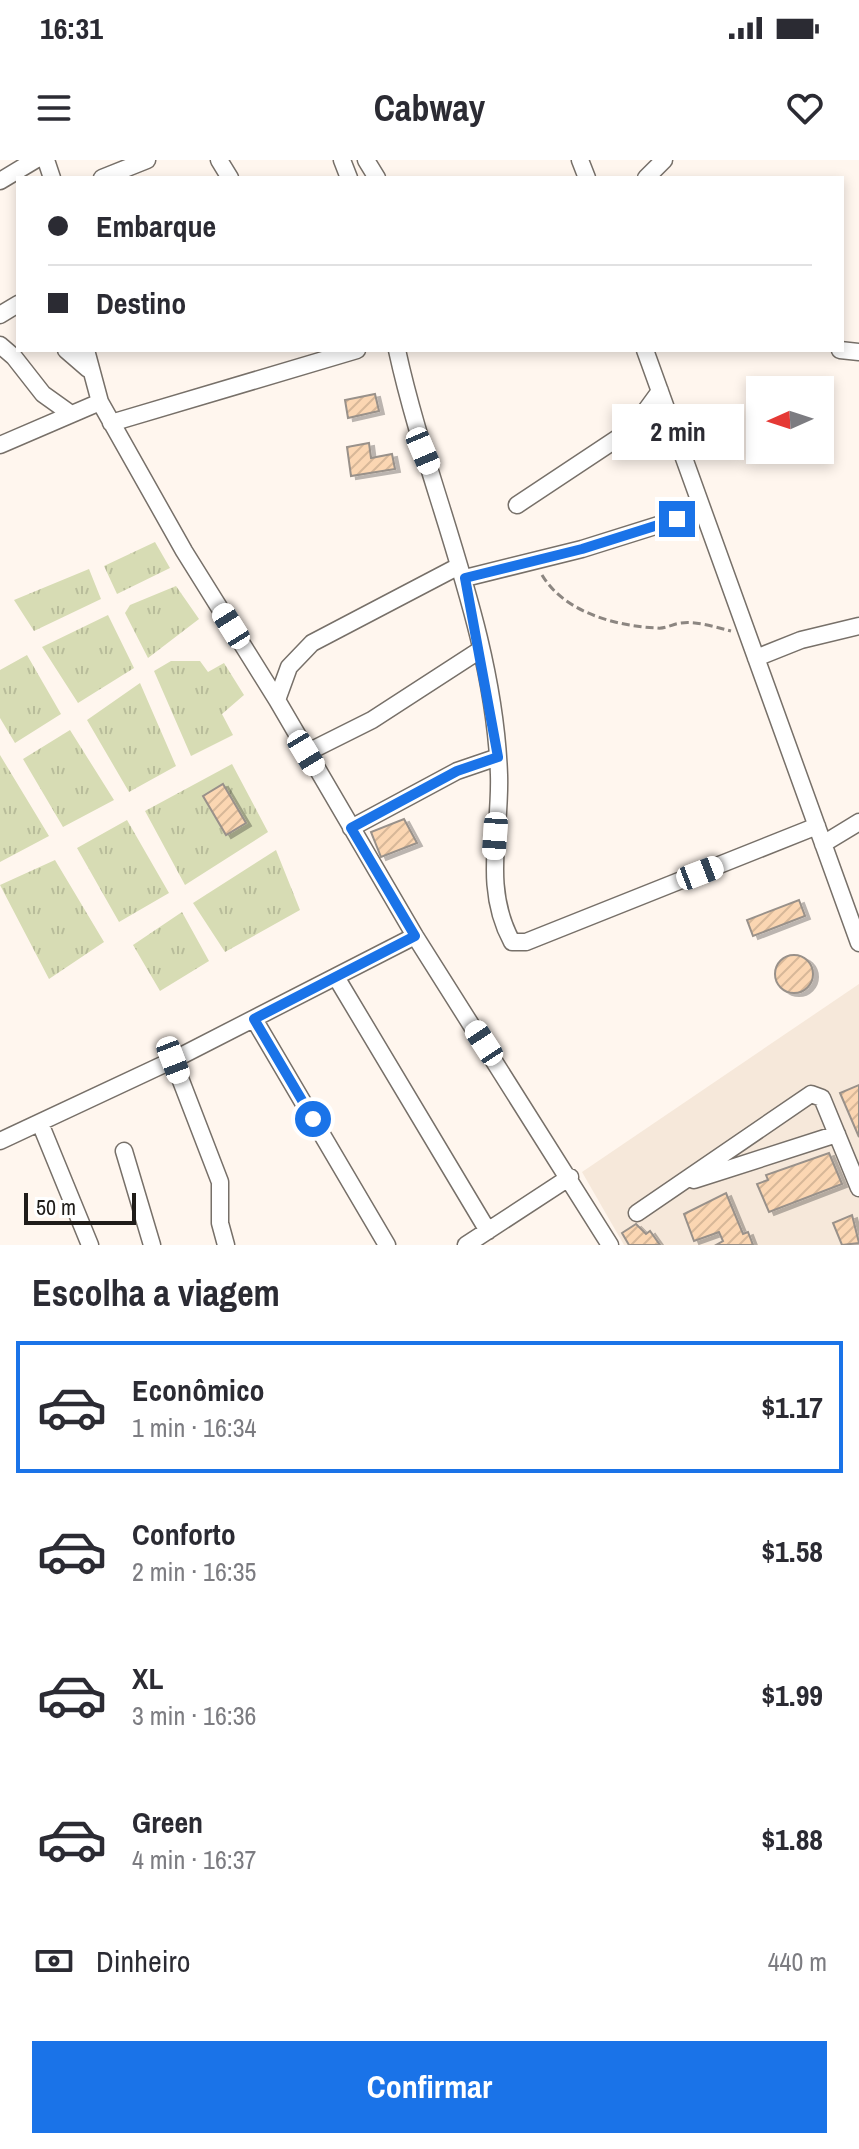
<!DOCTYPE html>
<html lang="pt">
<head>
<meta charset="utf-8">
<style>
  body { margin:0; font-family:"Archivo Narrow",sans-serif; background:#f2f2f3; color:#2b2b33; height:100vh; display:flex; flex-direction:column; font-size:30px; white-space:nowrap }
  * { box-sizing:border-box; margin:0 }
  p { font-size:26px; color:#7c7c81 }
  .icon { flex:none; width:44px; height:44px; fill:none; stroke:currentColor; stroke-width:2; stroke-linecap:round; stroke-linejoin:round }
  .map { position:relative; height:1085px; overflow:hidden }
  .sheet { display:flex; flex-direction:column; background:#fff; flex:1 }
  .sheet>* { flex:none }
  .hud { position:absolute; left:16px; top:16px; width:828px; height:176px; border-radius:0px; box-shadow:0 4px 12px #0003; display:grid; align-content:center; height:176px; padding:0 32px; background:#fff }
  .needle { width:52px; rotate:267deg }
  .tools { position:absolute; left:746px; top:216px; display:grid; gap:16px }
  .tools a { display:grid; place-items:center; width:88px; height:88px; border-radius:0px; background:#fff; box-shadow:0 4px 12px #0003; font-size:40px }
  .scale { position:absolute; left:24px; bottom:20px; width:112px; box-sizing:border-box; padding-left:8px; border:4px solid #1f1c19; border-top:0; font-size:22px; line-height:28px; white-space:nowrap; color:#1f1c19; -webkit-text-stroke:6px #fff; paint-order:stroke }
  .end { position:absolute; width:36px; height:36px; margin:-18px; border:10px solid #1a73e8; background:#fff; box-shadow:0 0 0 4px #fff }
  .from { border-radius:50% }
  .bubble { position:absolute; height:56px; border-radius:0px; background:#fff; box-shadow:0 4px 12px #0003; font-size:26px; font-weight:800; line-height:56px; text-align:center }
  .car { position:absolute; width:24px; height:48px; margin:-24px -12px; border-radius:10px; box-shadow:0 0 6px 2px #0007; background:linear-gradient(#fff 24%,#345 0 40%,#fff 0 76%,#345 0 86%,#fff 0) }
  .hud b { display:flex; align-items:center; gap:28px; height:76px; font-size:30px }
  .hud b+b { border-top:2px solid #e1e1e2 }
  .hud i { width:20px; height:20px; background:#2b2b33 }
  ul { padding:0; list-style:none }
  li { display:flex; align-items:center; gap:24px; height:132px; margin:0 16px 12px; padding:0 16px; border:4px solid transparent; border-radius:0px }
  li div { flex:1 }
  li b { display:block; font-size:30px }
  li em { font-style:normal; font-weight:800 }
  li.selected { border-color:#1a73e8 }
  li>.icon { width:72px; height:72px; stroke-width:1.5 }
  h2 { padding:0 32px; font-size:36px; line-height:96px }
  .pay { display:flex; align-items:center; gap:20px; height:88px; padding:0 32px; font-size:30px }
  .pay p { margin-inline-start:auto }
  .button { display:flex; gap:16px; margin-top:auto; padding:16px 32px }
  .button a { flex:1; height:92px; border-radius:0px; background:#1a73e8; color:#fff; font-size:32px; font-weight:800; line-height:92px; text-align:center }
  .status { display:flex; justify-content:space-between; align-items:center; height:56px; padding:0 40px; background:#fff; direction:ltr }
  .status svg { height:22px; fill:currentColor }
  header { display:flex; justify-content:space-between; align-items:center; height:104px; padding:0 32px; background:#fff; font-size:36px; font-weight:800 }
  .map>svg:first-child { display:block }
  .built { fill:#f6e8da }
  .grass { fill:url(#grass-tufts) }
  .building { fill:url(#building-hatch); stroke:#99918a; stroke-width:2; filter:url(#shadow) }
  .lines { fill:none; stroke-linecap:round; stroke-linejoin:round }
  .street-casing { stroke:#777069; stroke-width:19 }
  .path { stroke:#8c8681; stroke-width:3; stroke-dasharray:8 4; stroke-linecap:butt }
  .street { stroke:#fff; stroke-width:16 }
  .route { stroke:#1a73e8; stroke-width:10 }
</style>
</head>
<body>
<div class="status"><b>16:31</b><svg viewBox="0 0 49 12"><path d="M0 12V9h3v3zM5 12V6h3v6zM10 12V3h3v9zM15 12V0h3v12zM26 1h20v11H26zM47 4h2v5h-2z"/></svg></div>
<header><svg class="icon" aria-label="menu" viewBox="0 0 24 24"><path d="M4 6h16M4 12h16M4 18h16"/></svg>Cabway<svg class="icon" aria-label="heart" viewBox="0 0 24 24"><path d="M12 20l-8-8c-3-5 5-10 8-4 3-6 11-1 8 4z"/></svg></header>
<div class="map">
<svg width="859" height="1085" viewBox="0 0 859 1085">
  <defs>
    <pattern id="grass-tufts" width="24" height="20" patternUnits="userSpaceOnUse" patternTransform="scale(2)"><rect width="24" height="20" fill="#d7dcb4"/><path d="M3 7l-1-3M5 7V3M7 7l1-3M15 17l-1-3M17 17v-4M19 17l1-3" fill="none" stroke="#b8bc9a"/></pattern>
    <pattern id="building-hatch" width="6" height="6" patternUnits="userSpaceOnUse" patternTransform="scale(2)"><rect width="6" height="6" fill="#fbd6b2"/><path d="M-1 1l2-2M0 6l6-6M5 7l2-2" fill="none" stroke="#d7b798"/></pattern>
    <filter id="shadow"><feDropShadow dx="5" dy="3" stdDeviation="0" flood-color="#0004"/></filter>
  </defs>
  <rect width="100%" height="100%" fill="#fff6ee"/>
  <path class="built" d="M859,824v261h-235l-42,-73z"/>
  <path class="grass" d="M155,382l15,26 -53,26 -13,-28z
    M89,409l12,30 -67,32 -20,-31z
    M176,426l23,33 -51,39 -23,-45 5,-8z
    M108,455l26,53 -56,35 -36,-56z
    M27,495l34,59 -46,29 -15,-25v-48z
    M171,501h29l8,11 16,-9 20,32 -22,19 11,21 -42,21 -37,-85z
    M140,523l36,83 -47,26 -42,-72z
    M70,570l44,70 -51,27 -40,-68z
    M0,595l49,81 -49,26z
    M232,604l36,68 -83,53 -40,-74z
    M127,660l42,73 -50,29 -42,-74z
    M276,690l24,60 -75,42 -32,-49z
    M55,700l49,82 -55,37 -49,-94z
    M182,752l27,49 -49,30 -27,-46z"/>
  <path class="building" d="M375,234l4,17 -31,7 -3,-18z
    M369,283l2,15 21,-4 3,15 -44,7 -4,-29z
    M223,624l23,39 -20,12 -23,-39z
    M404,659l13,24 -36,14 -10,-25z
    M799,740l6,16 -52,20 -6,-16z
    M775 814a19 19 0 1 1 38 0a19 19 0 1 1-38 0Z
    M859,925v52l-19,-44z
    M829,993l13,31 -73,28 -12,-28 11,-4 -2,-5z
    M726,1033l17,41 5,-2 5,13h-37l7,-4 -4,-9 -25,9 -10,-27z
    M852,1055l7,28 -17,2 -9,-22z
    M636,1064l10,10 4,-3 10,14h-31l-7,-12z"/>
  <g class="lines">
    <defs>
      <path id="street" d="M46,0l6,18
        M219,0l11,18
        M342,0l7,18
        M366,0l11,18
        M580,0l7,18
        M102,18l45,-18
        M646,18l18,-18
        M0,21l35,-21
        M0,155l18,-11
        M0,185l14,12 29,37 28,20
        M66,190l22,19
        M86,190l14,52 84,149 93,149 138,236 195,309
        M397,190c31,142 97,278 102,425 2,57 -17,112 13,167h14l291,-116
        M645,190l214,593
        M840,190l19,2
        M111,263l246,-73
        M0,285l100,-43
        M517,345l116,-77 27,-37
        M465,418l117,-29 121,-38
        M756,498l45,-18 58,-14
        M277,540l12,-33 23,-24 147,-77
        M306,593l66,-33 108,-70
        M351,668l106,-57 41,-14
        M823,684l36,-22
        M336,817l152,254
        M254,859l133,226
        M173,900l47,122v41l6,22
        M40,963l50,122
        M0,981l173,-81 242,-124
        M124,991l28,94
        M694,1020l143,-46
        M637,1053l174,-119 11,4 37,90
        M466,1085l104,-68"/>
    </defs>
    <use href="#street" class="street-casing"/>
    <path class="path" d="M542,415c22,37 73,51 115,53 9,1 15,-4 24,-5 16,-2 34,4 50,8"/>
    <use href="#street" class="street"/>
  </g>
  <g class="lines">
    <path class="route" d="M313,959l-59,-100 161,-83 -64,-108 106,-57 41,-14 -33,-179 117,-29 95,-30"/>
  </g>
</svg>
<div class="tools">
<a><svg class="needle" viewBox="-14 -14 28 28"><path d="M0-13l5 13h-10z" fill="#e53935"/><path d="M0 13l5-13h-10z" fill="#7c7c81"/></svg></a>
</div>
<div class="scale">50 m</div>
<i class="end from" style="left:313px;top:959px"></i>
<i class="end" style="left:677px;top:359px"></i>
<div class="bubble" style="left:612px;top:244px;width:132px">2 min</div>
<i class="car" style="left:423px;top:291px;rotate:157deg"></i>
<i class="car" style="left:231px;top:466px;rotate:328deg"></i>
<i class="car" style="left:306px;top:593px;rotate:149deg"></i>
<i class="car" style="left:495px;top:676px;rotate:184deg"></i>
<i class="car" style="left:700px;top:713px;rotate:69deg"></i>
<i class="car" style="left:484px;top:883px;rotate:327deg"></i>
<i class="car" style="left:173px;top:900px;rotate:159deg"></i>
<div class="hud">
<b><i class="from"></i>Embarque</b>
<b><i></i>Destino</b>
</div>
</div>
<section class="sheet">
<h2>Escolha a viagem</h2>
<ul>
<li class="selected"><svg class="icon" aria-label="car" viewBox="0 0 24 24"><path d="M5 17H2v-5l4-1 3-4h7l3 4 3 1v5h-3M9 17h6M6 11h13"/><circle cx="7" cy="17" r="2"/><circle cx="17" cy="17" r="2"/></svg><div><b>Econômico</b><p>1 min · 16:34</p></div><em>$1.17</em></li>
<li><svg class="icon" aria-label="car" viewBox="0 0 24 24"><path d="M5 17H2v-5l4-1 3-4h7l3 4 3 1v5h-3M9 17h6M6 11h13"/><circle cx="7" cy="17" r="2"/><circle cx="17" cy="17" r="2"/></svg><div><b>Conforto</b><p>2 min · 16:35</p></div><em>$1.58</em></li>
<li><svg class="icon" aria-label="car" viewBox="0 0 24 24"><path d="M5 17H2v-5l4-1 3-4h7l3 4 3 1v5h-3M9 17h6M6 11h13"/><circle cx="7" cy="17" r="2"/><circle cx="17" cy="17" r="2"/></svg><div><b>XL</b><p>3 min · 16:36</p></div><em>$1.99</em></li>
<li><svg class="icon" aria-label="car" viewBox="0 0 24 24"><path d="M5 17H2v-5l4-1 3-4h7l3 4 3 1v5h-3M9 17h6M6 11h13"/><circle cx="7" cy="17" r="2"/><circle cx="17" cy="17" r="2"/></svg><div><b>Green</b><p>4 min · 16:37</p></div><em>$1.88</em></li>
</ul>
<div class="pay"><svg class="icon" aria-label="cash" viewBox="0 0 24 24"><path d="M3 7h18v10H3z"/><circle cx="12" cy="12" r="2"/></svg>Dinheiro<p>440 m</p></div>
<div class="button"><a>Confirmar</a></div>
</section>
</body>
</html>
